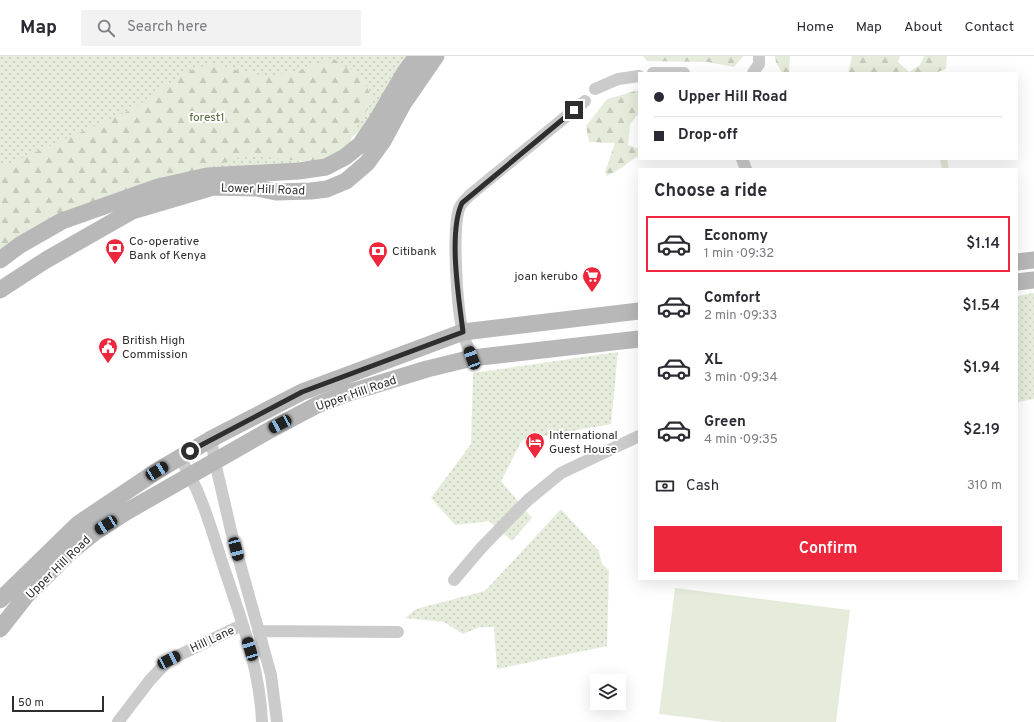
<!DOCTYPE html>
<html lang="en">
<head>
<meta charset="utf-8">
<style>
  body { margin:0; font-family:Overpass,sans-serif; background:#f2f2f3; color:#2b2b33; height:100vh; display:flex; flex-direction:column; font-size:15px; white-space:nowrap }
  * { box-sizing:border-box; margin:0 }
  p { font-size:13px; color:#7c7c81 }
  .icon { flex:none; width:22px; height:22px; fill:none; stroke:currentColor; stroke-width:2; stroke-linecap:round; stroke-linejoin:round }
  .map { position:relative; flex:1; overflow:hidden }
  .details { position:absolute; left:638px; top:112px; width:380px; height:412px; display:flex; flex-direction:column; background:#fff; border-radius:0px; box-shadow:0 4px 16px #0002 }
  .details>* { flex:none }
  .top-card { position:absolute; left:638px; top:16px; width:380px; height:88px; border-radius:0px; box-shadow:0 4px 16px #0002; display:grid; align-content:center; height:88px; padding:0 16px; background:#fff }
  .fabs { position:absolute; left:590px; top:618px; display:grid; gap:8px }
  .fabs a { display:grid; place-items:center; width:36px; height:36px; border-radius:0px; background:#fff; box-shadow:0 4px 16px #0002; font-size:20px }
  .scale { position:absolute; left:12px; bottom:10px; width:92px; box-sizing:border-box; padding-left:4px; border:2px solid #2e2e2e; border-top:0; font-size:11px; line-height:14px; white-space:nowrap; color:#2e2e2e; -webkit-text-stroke:3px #fff; paint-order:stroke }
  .end { position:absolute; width:18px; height:18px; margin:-9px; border:5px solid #2e2e2e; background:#fff; box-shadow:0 0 0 2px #fff }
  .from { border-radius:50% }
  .car { position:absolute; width:12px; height:24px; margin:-12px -6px; border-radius:5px; box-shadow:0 0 3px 1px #0007; background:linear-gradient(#222 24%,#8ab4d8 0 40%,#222 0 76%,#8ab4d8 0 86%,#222 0) }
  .top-card b { display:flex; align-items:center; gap:14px; height:38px; font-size:15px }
  .top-card b+b { border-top:1px solid #e1e1e2 }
  .top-card i { width:10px; height:10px; background:#2b2b33 }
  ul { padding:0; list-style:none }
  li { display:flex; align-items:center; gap:12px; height:56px; margin:0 8px 6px; padding:0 8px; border:2px solid transparent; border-radius:0px }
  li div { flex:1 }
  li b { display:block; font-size:15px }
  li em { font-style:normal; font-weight:600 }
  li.active { border-color:#ee273d }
  li>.icon { width:36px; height:36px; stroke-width:1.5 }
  h2 { padding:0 16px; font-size:18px; line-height:48px }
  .pay { display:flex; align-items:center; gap:10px; height:44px; padding:0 16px; font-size:15px }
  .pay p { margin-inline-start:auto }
  .primary-button { display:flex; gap:8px; margin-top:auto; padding:8px 16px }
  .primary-button a { flex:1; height:46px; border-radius:0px; background:#ee273d; color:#fff; font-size:16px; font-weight:600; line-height:46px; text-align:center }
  header { display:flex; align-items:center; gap:24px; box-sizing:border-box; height:56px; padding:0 20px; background:#fff; border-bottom:1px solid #e1e1e2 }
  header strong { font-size:19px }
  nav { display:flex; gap:22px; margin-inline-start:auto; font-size:14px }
  .search { width:280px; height:36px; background:#f2f2f3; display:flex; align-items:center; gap:10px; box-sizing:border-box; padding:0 14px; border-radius:0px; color:#7c7c81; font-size:15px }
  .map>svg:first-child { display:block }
  .grass { fill:url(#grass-dots) }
  .forest { fill:url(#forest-firs) }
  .garden { fill:#e5ecdb }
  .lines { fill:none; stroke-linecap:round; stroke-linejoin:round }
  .street { stroke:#cbcbcb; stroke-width:12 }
  .secondary { stroke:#b8b8b8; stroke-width:17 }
  .route { stroke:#2e2e2e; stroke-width:5 }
  .labels { text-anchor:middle; stroke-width:4; stroke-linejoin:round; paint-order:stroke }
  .park-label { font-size:12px; fill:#536c39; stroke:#fff }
  .street-label { font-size:12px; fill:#2e2e2e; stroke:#fff }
  .poi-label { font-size:12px; fill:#2e2e2e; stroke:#fff; text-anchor:start }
</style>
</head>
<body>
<header>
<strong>Map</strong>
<div class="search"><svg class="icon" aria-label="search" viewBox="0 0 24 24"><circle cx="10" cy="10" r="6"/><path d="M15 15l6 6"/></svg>Search here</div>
<nav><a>Home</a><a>Map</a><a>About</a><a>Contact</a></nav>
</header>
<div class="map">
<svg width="1034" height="666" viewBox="0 0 1034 666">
  <defs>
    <pattern id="grass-dots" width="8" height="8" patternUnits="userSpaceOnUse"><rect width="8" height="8" fill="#e5ecdb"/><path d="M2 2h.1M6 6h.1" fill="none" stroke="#c5cbbc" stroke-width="1.8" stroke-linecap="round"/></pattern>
    <pattern id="forest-firs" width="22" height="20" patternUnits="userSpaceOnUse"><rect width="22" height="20" fill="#e5ecdb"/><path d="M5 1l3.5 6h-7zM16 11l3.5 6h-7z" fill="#c5cbbc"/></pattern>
  </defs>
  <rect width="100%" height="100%" fill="#fff"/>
  <path class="grass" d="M0,0h412l-44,70 -51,35h-16l-18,8 -221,52 -62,40z
    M1034,237v106l-16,3 -1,-106z
    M618,296l-7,72 -89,16 -21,41 31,37 -20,23 -23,-20 -34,4 -24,-27 40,-54 2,-71z
    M561,453l38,42 3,13 7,6 -2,76 -110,23 -3,-42h-14l-17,7 -19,-12 -39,-4 11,-9 69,-18z"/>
  <path class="forest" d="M643,0h100l-9,11 -26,-5 -61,-1z
    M775,0h15l-1,17h-7l-6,-11z
    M852,0h48l-2,6 11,10 11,-7 4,-9h23l-1,13 -11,4h-87z
    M332,2l30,19 11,23 -20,33 -5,16 -16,12h-31l-55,-6 -86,30 -160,70v-87l133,-59 51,-36 27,-10 25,7 31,6 35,-6z
    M639,34v23l-9,11 -2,21 11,4v9l-3,-1 -16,12 -13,7 -2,-4 10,-29 -26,-1 -3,-16 21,-27z
    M940,103h7l2,10h-7z"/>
  <path class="garden" d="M675,532l175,22 -14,112h-113l-64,-8z"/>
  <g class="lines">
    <path class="street" d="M653,17h31
      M753,17l6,-9v-8
      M595,33l23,-10 21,-3
      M742,103l4,10
      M472,302c-3,-8 -7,-17 -9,-26 -6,-23 -11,-101 -4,-123 2,-6 6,-9 11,-14l115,-94
      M211,383l4,23 17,73 39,140 6,47
      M180,402c21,33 31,70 43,107 17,51 37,103 39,157
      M454,524l28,-33 46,-47 33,-27 78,-37
      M258,575l140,1
      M118,666l32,-42 19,-20 73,-35"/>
    <path class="secondary" d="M0,204l20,-15 42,-24 96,-34 49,-11 92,-5 27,-4 19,-10 15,-12 17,-25 28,-48 12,-16
      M1017,206l17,-2
      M1017,226l17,-2
      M0,234l46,-30 86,-49 81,-24 44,1 19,4 35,-1 16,-2 19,-8 21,-18 16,-22 20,-37 33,-48
      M0,544l78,-76 79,-53 54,-32 91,-47 161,-60 176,-21
      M0,573l26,-33 44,-44 25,-20 31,-20 142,-81 49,-26 31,-12 79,-24 45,-11 167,-19"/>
  </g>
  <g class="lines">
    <path class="route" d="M190,395l112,-59 161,-60c-4,-33 -15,-99 -1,-129l112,-93"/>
  </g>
  <defs>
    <symbol id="bank-pin" viewBox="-11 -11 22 30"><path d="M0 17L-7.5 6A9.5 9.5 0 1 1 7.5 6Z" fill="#ee273d" stroke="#fff"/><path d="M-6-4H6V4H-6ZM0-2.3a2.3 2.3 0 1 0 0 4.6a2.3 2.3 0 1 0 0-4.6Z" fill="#fff"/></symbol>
    <symbol id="supermarket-pin" viewBox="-11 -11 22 30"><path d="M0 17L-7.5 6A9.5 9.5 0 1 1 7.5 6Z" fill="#ee273d" stroke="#fff"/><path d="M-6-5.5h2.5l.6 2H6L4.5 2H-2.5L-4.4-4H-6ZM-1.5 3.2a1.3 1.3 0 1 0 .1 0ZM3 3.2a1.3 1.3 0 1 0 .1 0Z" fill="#fff"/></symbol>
    <symbol id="civic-pin" viewBox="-11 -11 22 30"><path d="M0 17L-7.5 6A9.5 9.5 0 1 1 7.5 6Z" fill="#ee273d" stroke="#fff"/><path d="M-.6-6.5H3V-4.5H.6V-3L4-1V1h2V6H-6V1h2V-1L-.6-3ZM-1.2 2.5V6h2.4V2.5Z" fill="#fff"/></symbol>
    <symbol id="hotel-pin" viewBox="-11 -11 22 30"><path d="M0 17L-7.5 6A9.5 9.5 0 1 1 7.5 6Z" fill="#ee273d" stroke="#fff"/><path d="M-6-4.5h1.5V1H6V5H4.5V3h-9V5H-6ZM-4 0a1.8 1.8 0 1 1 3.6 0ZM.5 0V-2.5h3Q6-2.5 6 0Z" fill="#fff"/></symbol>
  </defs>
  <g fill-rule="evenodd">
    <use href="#bank-pin" x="104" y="181" width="22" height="30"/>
    <use href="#bank-pin" x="367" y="184" width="22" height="30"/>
    <use href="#supermarket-pin" x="581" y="209" width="22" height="30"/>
    <use href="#civic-pin" x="97" y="280" width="22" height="30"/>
    <use href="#hotel-pin" x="524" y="375" width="22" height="30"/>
  </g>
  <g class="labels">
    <g class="park-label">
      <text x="207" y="65">forest1</text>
    </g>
    <g class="street-label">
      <text transform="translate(263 133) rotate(2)" y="4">Lower Hill Road</text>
      <text transform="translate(356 337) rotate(-19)" y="4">Upper Hill Road</text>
      <text transform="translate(58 511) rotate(-44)" y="4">Upper Hill Road</text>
      <text transform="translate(212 583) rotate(-25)" y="4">Hill Lane</text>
    </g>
    <g class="poi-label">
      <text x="129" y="189">Co-operative<tspan x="129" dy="14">Bank of Kenya</tspan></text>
      <text x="392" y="199">Citibank</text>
      <text x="578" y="224" text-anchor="end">joan kerubo</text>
      <text x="122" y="288">British High<tspan x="122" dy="14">Commission</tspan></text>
      <text x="549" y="383">International<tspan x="549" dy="14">Guest House</tspan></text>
    </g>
  </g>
</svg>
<div class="fabs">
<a><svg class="icon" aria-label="layers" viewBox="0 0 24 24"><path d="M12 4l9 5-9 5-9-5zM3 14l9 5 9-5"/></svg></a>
</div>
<div class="scale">50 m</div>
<i class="end from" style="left:190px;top:395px"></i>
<i class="end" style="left:574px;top:54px"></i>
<i class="car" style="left:472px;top:302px;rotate:340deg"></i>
<i class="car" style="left:280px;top:368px;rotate:242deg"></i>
<i class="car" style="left:157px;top:415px;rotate:59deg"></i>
<i class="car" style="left:106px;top:469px;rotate:238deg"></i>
<i class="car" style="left:236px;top:493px;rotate:165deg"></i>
<i class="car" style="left:250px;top:593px;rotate:343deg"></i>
<i class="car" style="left:169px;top:604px;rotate:64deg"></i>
<div class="top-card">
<b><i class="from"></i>Upper Hill Road</b>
<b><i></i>Drop-off</b>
</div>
<section class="details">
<h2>Choose a ride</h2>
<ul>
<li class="active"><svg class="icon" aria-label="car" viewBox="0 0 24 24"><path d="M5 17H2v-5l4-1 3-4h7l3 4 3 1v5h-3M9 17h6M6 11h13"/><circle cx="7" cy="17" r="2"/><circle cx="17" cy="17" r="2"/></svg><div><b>Economy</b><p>1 min · 09:32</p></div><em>$1.14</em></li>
<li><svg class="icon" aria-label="car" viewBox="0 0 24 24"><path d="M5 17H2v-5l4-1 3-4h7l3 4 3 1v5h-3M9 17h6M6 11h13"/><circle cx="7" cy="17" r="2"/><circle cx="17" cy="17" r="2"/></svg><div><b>Comfort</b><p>2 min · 09:33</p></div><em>$1.54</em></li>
<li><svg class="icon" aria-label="car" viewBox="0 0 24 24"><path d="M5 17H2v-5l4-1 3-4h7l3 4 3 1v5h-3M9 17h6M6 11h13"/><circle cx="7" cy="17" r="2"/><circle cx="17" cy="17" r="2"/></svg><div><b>XL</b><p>3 min · 09:34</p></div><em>$1.94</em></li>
<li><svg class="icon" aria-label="car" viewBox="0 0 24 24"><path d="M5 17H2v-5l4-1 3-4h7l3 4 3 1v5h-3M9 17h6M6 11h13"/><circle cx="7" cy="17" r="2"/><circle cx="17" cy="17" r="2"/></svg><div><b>Green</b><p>4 min · 09:35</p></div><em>$2.19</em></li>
</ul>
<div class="pay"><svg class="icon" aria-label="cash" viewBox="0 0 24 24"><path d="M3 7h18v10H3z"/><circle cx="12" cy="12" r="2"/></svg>Cash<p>310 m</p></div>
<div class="primary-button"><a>Confirm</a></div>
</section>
</div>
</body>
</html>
